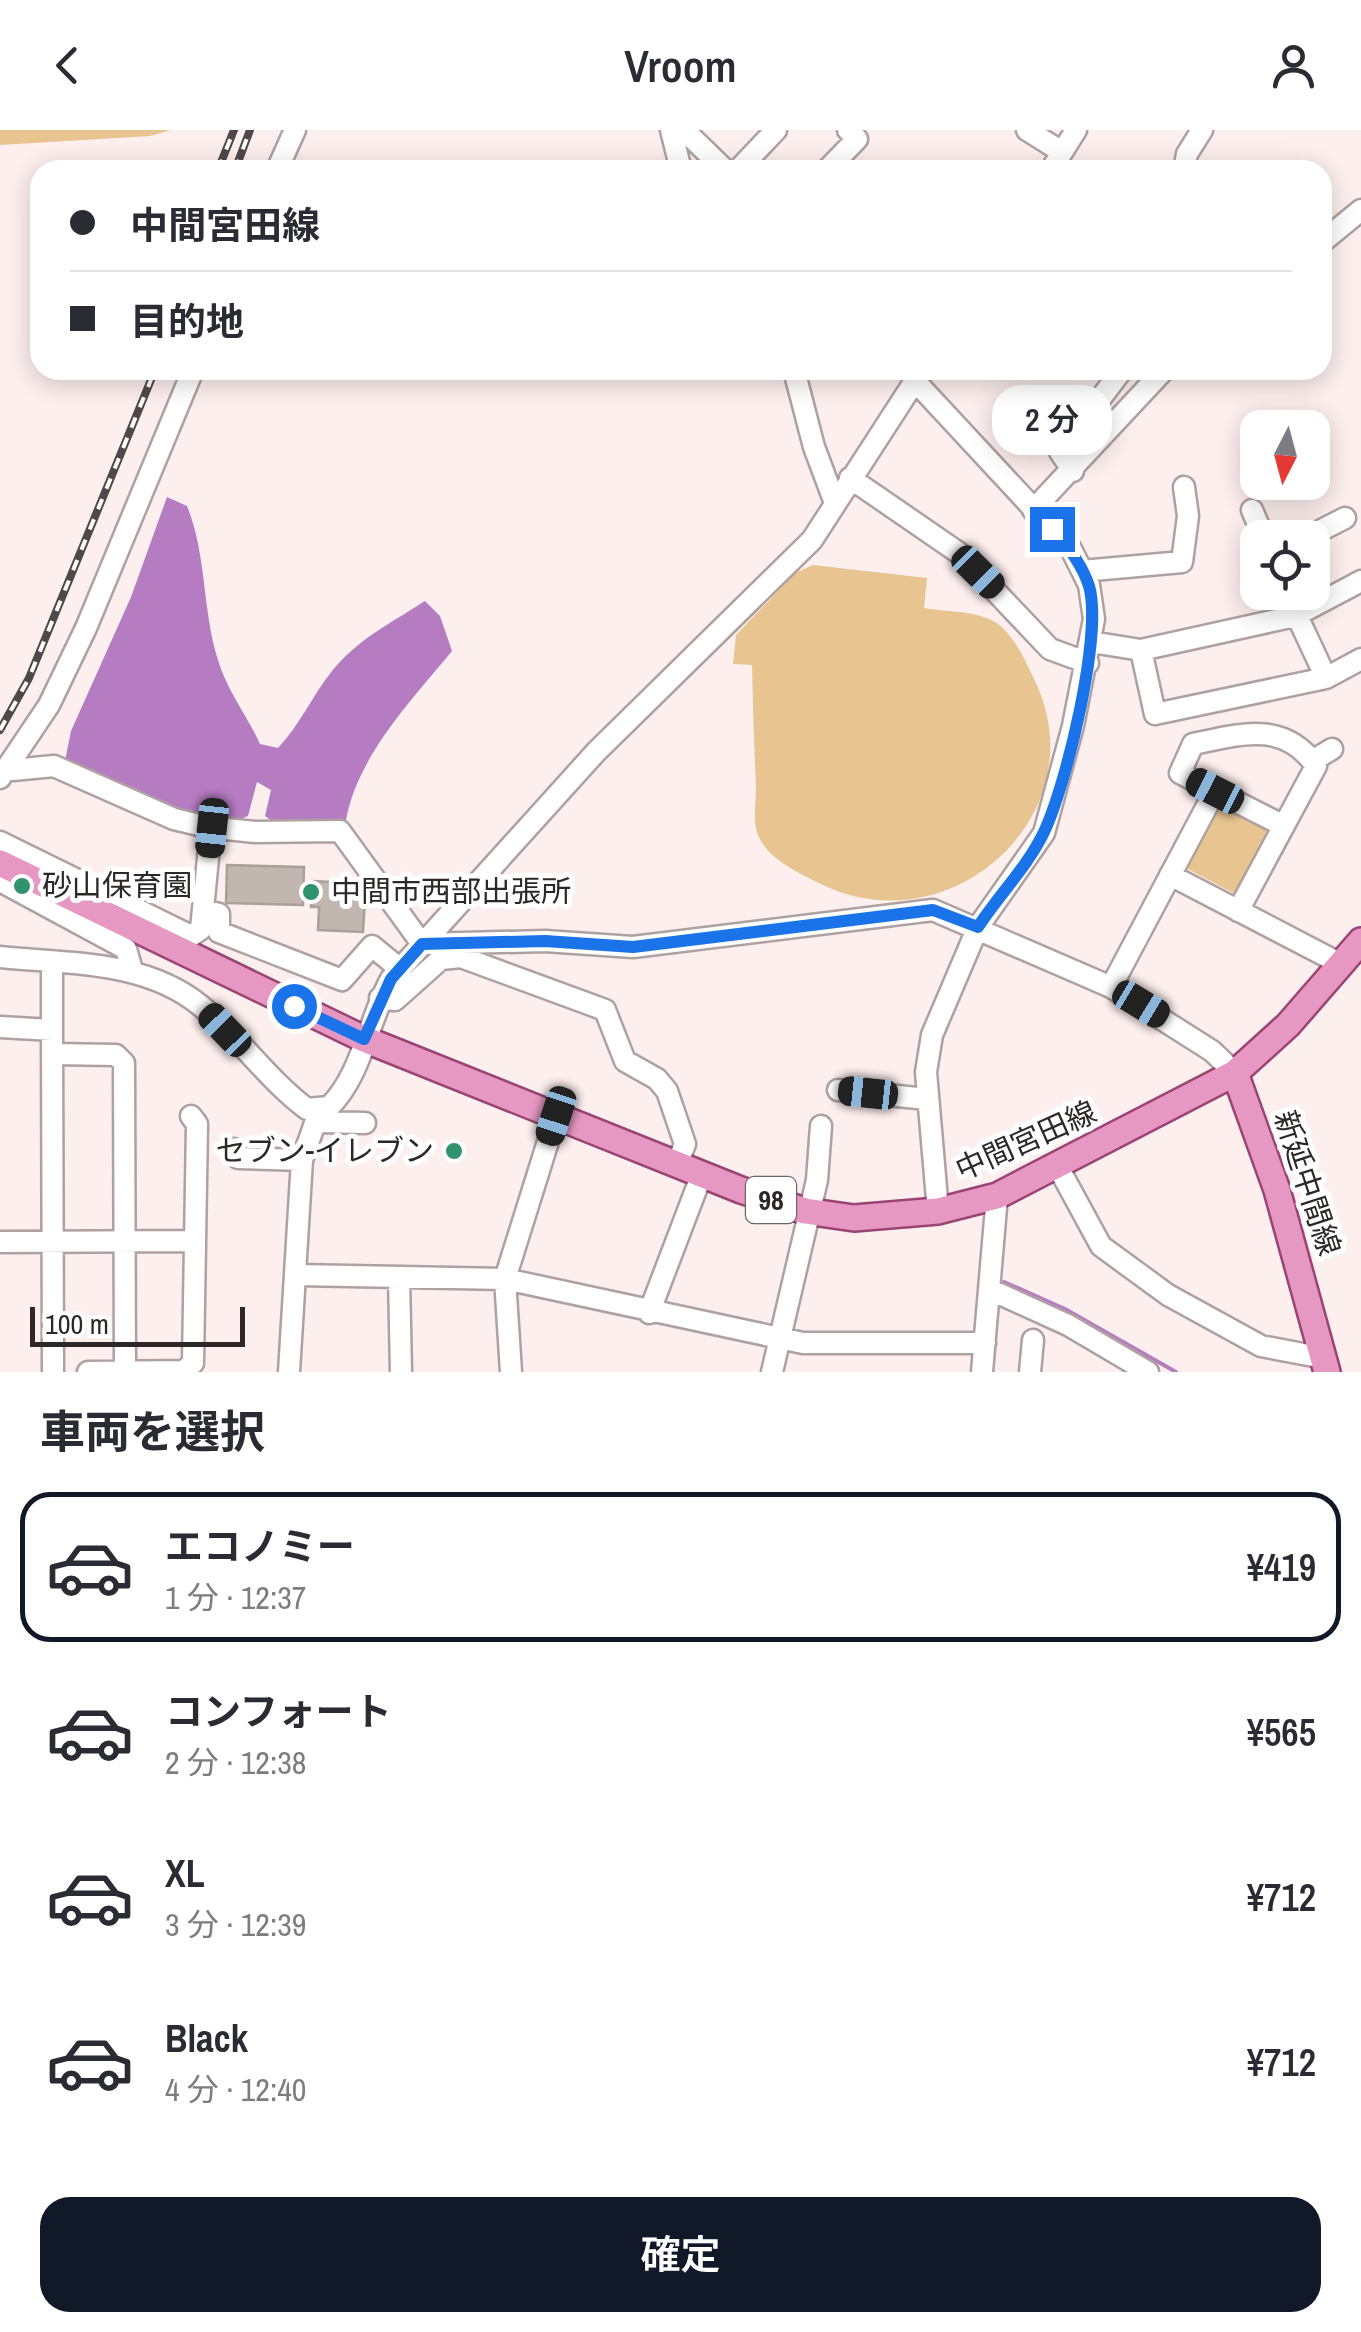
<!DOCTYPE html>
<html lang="ja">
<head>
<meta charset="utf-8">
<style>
  body { margin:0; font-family:"Archivo Narrow","Noto Sans JP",sans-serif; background:#f2f2f3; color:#2b2b33; height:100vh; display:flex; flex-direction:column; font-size:38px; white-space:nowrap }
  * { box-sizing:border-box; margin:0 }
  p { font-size:32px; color:#7c7c81 }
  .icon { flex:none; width:55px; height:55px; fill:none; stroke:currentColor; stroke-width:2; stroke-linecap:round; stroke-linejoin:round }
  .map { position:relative; height:1242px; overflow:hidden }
  .drawer { display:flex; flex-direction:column; background:#fff; flex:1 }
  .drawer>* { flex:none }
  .top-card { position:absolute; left:30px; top:30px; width:1302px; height:220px; border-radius:30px; box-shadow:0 5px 25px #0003; display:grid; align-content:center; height:220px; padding:0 40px; background:#fff }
  .needle { width:65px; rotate:186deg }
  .fabs { position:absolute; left:1240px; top:280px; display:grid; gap:20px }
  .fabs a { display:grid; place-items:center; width:90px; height:90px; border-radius:20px; background:#fff; box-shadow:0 5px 25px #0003; font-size:50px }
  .scale { position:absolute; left:30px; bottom:25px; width:215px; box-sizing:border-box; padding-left:10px; border:5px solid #2d2727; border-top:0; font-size:28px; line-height:35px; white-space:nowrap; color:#2d2727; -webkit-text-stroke:8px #fff; paint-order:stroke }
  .end { position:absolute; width:45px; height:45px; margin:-22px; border:12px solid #1a73e8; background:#fff; box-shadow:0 0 0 5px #fff }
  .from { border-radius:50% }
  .bubble { position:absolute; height:70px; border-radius:30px; background:#fff; box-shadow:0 5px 25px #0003; font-size:32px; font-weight:600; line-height:70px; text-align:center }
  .car { position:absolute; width:30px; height:60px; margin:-30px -15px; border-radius:12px; box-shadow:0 0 8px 2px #0007; background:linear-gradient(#222 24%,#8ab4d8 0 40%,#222 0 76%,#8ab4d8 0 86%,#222 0) }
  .top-card b { display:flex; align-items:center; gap:35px; height:95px; font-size:38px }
  .top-card b+b { border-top:2px solid #e1e1e2 }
  .top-card i { width:25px; height:25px; background:#2b2b33 }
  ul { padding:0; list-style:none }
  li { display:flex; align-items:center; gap:30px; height:150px; margin:0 20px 15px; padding:0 20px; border:5px solid transparent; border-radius:30px }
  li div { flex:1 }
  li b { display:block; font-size:38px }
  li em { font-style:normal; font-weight:600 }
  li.selected { border-color:#111827 }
  li>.icon { width:90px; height:90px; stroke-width:1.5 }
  h2 { padding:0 40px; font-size:45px; line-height:120px }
  .primary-button { display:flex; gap:20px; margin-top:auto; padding:20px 40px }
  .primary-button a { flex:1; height:115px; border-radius:30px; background:#111827; color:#fff; font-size:40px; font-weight:600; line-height:115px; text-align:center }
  header { display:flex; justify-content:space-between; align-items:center; height:130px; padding:0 40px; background:#fff; font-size:45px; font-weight:600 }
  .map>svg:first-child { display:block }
  .green { fill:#e7c490 }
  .water { fill:#b67cc2 }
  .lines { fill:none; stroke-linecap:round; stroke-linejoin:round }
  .stream { stroke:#b67cc2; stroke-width:4 }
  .building { fill:#c2b6b0; stroke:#aa9f99; stroke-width:2.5 }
  .minor-casing { stroke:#afa1a1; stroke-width:25 }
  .major-casing { stroke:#9b4472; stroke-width:30 }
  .minor { stroke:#fff; stroke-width:20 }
  .major { stroke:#e698c2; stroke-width:25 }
  .rail-casing { stroke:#4f4848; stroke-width:8 }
  .rail { stroke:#fff; stroke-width:4; stroke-dasharray:11; stroke-linecap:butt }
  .route { stroke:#1a73e8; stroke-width:12 }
  .poi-dot { fill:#31936d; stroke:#fff; stroke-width:4 }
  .labels { text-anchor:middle; stroke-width:10; stroke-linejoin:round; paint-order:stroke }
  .shield { fill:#fff; stroke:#6c6868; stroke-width:2.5 }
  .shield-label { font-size:28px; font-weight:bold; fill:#2d2727 }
  .poi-label { font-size:30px; fill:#2d2727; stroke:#fff; text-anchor:start }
  .street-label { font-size:30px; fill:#2d2727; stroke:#fff }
</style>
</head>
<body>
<header><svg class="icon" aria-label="back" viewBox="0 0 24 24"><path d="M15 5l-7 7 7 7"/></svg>Vroom<svg class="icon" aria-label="person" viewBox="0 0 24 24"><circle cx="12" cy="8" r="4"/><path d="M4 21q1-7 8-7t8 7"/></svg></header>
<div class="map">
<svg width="1361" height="1242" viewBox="0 0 1361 1242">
  <rect width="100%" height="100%" fill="#fdefee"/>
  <path class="green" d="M0,0h171l-21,6 -150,9z
    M813,435l114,13 -3,30c22,4 55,2 74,16 17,13 28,38 37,57 64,134 -86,267 -214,203 -22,-11 -56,-26 -64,-52 -4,-13 -1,-32 -1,-45 -2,-41 -3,-82 -4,-122l-19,-1 3,-29 59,-62z
    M1219,670l55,29 -35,67 -55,-29z"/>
  <path class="water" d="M167,367l20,9c20,49 15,103 31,154 9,31 29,55 42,84l18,4c22,-23 34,-52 54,-77 26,-32 59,-48 93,-70l15,15 12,35c-40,49 -94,104 -106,169l-74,1 -7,-5 6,-26 -14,-8 -9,34 -10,4 -38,-6 -7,3 -128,-56 6,-30 60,-134z"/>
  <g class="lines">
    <path class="stream" d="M1004,1152l61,27 111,63"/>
  </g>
  <path class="building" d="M227,735l77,2 -1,38 -77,-2z
    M312,751l40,2 -1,14 14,1 -2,34 -45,-2 1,-23h-8z"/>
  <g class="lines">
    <defs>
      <path id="minor" d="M671,0l10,40
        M684,0l41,40
        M1027,0l35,22
        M277,40l18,-40
        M738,40l38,-40
        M827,40l30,-31 -9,-9
        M1051,40l25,-40
        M1184,40l3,-16 15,-24
        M1322,112l39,-32
        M794,240l20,77 21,56
        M915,251l156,168 18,36 5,34 -21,107 -29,107 -66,94 -46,108 -6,37 12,139
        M1073,341l-13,-19 62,-82
        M850,348l109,75 91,96 38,14
        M1033,380l131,-140
        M1252,380l12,28
        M1306,408l39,-20
        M1082,441l100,-9 6,-46 -4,-29
        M1286,462l40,86
        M1091,512l50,8 154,-34 66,-35
        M1141,520l14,64 171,-36 35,-19
        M1312,631l20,-12
        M8,636l5,4 41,-4 120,53 33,8 48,5 85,-1 82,113
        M0,648l49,-73 37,-77 107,-258
        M0,712l191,94 10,-7 10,-101
        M1170,745l171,89
        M0,751l126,68 6,21
        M203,780l16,4v18l123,48 30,-34 28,23
        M1238,781l78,-145c-32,-46 -76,-32 -123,-22l-13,29 104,53
        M422,814l123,-3 88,6 300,-37 178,77 101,64 23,22
        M0,827c68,7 145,3 201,49 38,31 66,73 106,103l22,-2c33,-32 40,-89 62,-128l205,-227 216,-212 110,-170
        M1111,857l104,-196
        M380,868l15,2 46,-41 20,-2 144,53 20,51 32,18 10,12 18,53 -8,20
        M0,897l52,3 1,342
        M52,900v-67
        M52,924l64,1 8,8 1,309
        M838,960l89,9
        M319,992l46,1
        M234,1019l4,9 64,2
        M1058,1037l43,79 67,49 93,51 63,12
        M0,1112l195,-1
        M297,1145l208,4 298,64h182
        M399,1147l2,95
        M991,1160l77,35 80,47
        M649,1183l53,-139
        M88,1242l96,-1 9,-8 4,-239 -6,-8
        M289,1242l13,-212 18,-51
        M511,1242l-6,-93 51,-163
        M772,1242l45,-192 4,-54
        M982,1242l15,-176
        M1030,1242l3,-32"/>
      <path id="major" d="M0,733l364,176 377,151 64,21 49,7 84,-7 59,-15 238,-123 53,-48 73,-84
        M1235,943l42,117 50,182"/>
    </defs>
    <use href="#minor" class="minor-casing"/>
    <use href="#major" class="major-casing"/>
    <use href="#minor" class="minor"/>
    <use href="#major" class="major"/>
    <defs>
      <path id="rail" d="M218,40l16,-40
        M235,40l15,-40
        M0,600l29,-52 126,-308"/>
    </defs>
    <use href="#rail" class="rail-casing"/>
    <use href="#rail" class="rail"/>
  </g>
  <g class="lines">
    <path class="route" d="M294,876l70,33 27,-60 31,-35 123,-3 88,6 300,-37 45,17c20,-31 50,-61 66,-95 22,-46 59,-198 45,-246 -7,-22 -21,-40 -37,-57"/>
  </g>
  <g class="poi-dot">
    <circle cx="22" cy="756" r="10"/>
    <circle cx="311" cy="762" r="10"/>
    <circle cx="454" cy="1021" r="10"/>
  </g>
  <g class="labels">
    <rect class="shield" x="746" y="1047" width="50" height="46" rx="8"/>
    <g class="shield-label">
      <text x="771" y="1080">98</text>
    </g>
    <g class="poi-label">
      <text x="42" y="766">砂山保育園</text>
      <text x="331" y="772">中間市西部出張所</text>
      <text x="434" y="1031" text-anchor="end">セブン-イレブン</text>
    </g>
    <g class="street-label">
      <text transform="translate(1026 1011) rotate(-24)" y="10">中間宮田線</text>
      <text transform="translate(1307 1053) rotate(72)" y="10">新延中間線</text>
    </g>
  </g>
</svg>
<div class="fabs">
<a><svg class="needle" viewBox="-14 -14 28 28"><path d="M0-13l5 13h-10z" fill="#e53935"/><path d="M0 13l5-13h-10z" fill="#7c7c81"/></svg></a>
<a><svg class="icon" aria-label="locate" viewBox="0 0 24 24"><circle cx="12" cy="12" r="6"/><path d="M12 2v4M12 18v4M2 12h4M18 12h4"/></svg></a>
</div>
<div class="scale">100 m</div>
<i class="end from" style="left:294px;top:876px"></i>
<i class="end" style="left:1052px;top:399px"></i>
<div class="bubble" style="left:992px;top:255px;width:120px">2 分</div>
<i class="car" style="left:978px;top:442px;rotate:135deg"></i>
<i class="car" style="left:1215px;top:661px;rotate:297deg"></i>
<i class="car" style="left:212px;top:698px;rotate:186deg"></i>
<i class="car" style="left:1141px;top:874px;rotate:121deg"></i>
<i class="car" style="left:225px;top:900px;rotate:316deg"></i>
<i class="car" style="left:868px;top:963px;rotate:276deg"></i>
<i class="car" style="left:556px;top:986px;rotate:198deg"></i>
<div class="top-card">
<b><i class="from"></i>中間宮田線</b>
<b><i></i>目的地</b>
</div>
</div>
<section class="drawer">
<h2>車両を選択</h2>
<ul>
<li class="selected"><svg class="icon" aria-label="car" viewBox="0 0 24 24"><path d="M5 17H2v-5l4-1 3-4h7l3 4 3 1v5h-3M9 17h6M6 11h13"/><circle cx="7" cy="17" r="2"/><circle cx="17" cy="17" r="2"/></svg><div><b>エコノミー</b><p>1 分 · 12:37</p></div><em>¥419</em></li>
<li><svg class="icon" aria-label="car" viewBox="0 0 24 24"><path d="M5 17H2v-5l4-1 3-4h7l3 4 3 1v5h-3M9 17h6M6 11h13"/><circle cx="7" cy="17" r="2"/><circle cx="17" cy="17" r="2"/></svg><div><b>コンフォート</b><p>2 分 · 12:38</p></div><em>¥565</em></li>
<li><svg class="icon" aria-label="car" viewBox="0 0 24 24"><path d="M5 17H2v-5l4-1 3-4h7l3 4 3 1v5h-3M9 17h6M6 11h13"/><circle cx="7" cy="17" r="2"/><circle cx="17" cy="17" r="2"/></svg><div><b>XL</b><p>3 分 · 12:39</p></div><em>¥712</em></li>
<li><svg class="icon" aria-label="car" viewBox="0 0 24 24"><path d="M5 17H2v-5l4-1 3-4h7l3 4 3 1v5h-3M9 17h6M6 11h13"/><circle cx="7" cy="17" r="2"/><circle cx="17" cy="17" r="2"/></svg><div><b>Black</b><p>4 分 · 12:40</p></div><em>¥712</em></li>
</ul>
<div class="primary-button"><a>確定</a></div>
</section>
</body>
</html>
